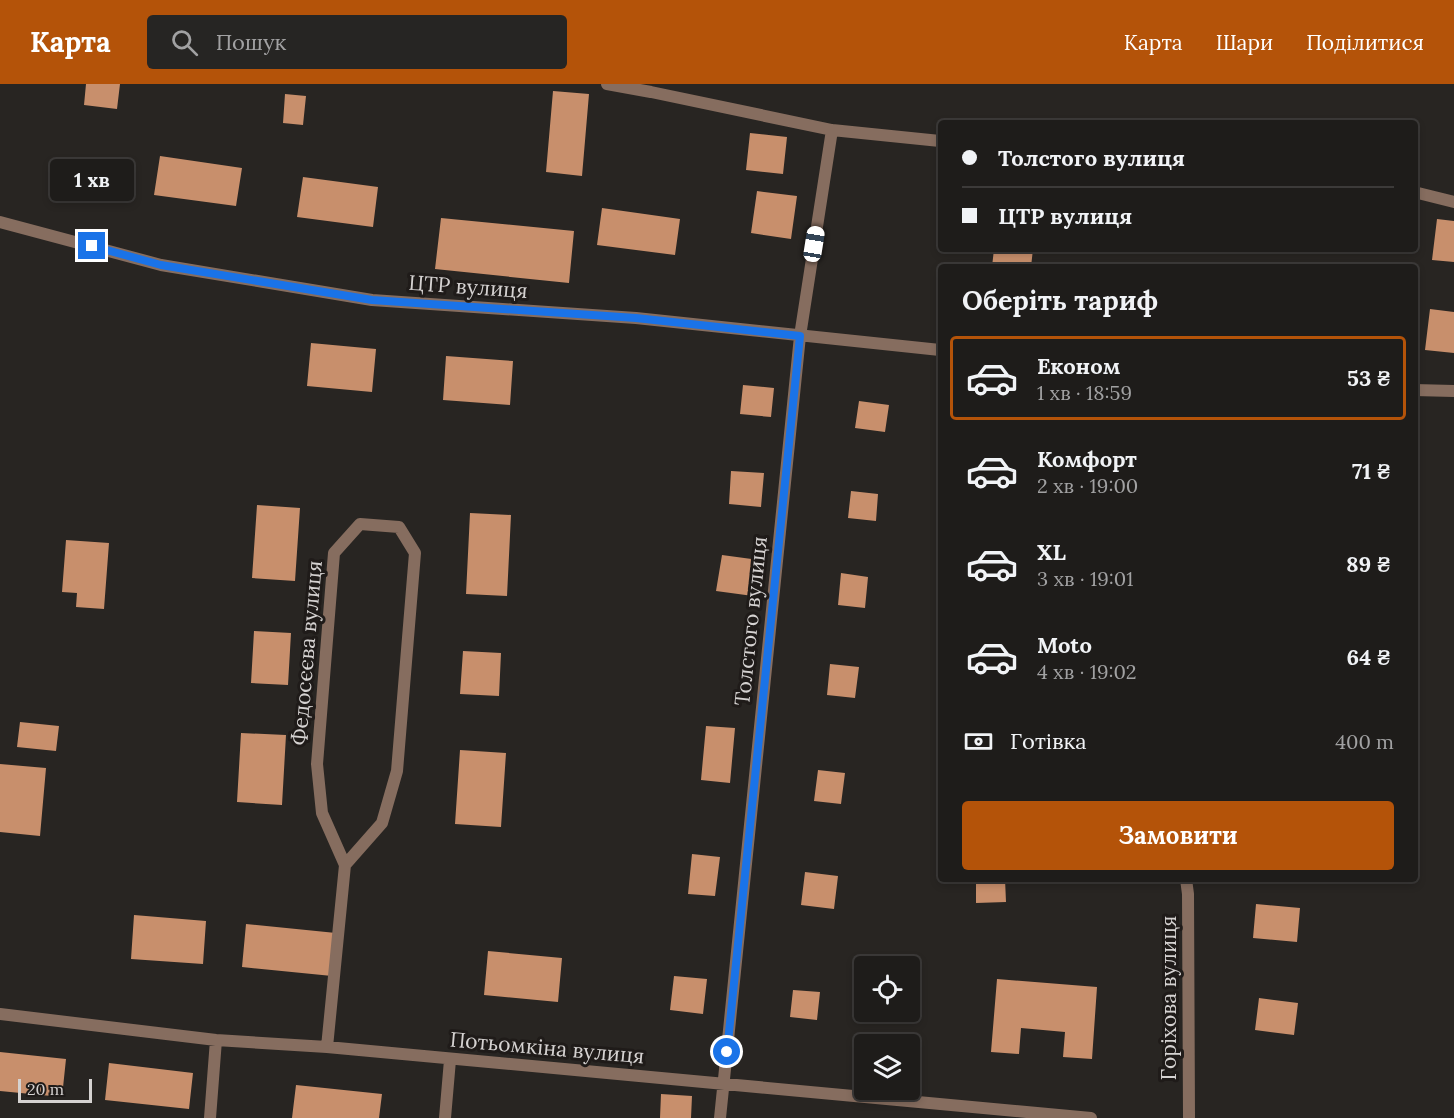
<!DOCTYPE html>
<html lang="uk">
<head>
<meta charset="utf-8">
<style>
  body { margin:0; font-family:Lora,serif; background:#262523; color:#f1f3f6; height:100vh; display:flex; flex-direction:column; font-size:22px; white-space:nowrap }
  * { box-sizing:border-box; margin:0 }
  p { font-size:20px; color:#a1a1a2 }
  .icon { flex:none; width:33px; height:33px; fill:none; stroke:currentColor; stroke-width:2; stroke-linecap:round; stroke-linejoin:round }
  .map { position:relative; flex:1; overflow:hidden }
  .panel { position:absolute; left:938px; top:180px; width:480px; height:618px; display:flex; flex-direction:column; background:#1e1c1a; border-radius:6px; box-shadow:0 3px 9px #0003,0 0 0 2px #3c3a39 }
  .panel>* { flex:none }
  .top-card { position:absolute; left:938px; top:36px; width:480px; height:132px; border-radius:6px; box-shadow:0 3px 9px #0003,0 0 0 2px #3c3a39; display:grid; align-content:center; height:132px; padding:0 24px; background:#1e1c1a }
  .buttons { position:absolute; left:854px; top:872px; display:grid; gap:12px }
  .buttons a { display:grid; place-items:center; width:66px; height:66px; border-radius:6px; background:#1e1c1a; box-shadow:0 3px 9px #0003,0 0 0 2px #3c3a39; font-size:30px }
  .scale { position:absolute; left:18px; bottom:15px; width:74px; box-sizing:border-box; padding-left:6px; border:3px solid #d5d2d1; border-top:0; font-size:16px; line-height:21px; white-space:nowrap; color:#d5d2d1; -webkit-text-stroke:4px #1f1b19; paint-order:stroke }
  .end { position:absolute; width:27px; height:27px; margin:-14px; border:8px solid #1a73e8; background:#fff; box-shadow:0 0 0 3px #fff }
  .from { border-radius:50% }
  .bubble { position:absolute; height:42px; border-radius:6px; background:#1e1c1a; box-shadow:0 3px 9px #0003,0 0 0 2px #3c3a39; font-size:20px; font-weight:700; line-height:42px; text-align:center }
  .car { position:absolute; width:18px; height:36px; margin:-18px -9px; border-radius:8px; box-shadow:0 0 4px 2px #0007; background:linear-gradient(#fff 24%,#345 0 40%,#fff 0 76%,#345 0 86%,#fff 0) }
  .top-card b { display:flex; align-items:center; gap:21px; height:57px; font-size:22px }
  .top-card b+b { border-top:2px solid #3c3a39 }
  .top-card i { width:15px; height:15px; background:#f1f3f6 }
  ul { padding:0; list-style:none }
  li { display:flex; align-items:center; gap:18px; height:84px; margin:0 12px 9px; padding:0 12px; border:3px solid transparent; border-radius:6px }
  li div { flex:1 }
  li b { display:block; font-size:22px }
  li em { font-style:normal; font-weight:700 }
  li.active { border-color:#b45309 }
  li>.icon { width:54px; height:54px; stroke-width:1.5 }
  h2 { padding:0 24px; font-size:27px; line-height:72px }
  .pay { display:flex; align-items:center; gap:15px; height:66px; padding:0 24px; font-size:22px }
  .pay p { margin-inline-start:auto }
  .cta { display:flex; gap:12px; margin-top:auto; padding:12px 24px }
  .cta a { flex:1; height:69px; border-radius:6px; background:#b45309; color:#fff; font-size:24px; font-weight:700; line-height:69px; text-align:center }
  header { display:flex; align-items:center; gap:36px; box-sizing:border-box; height:84px; padding:0 30px; background:#b45309; color:#fff }
  header strong { font-size:28px }
  nav { display:flex; gap:33px; margin-inline-start:auto; font-size:21px }
  .search { width:420px; height:54px; background:#262523; display:flex; align-items:center; gap:15px; box-sizing:border-box; padding:0 21px; border-radius:6px; color:#a1a1a2; font-size:22px }
  .map>svg:first-child { display:block }
  .building { fill:#c88f6c }
  .lines { fill:none; stroke-linecap:round; stroke-linejoin:round }
  .street { stroke:#866d5f; stroke-width:12 }
  .route { stroke:#1a73e8; stroke-width:8 }
  .labels { text-anchor:middle; stroke-width:6; stroke-linejoin:round; paint-order:stroke }
  .street-label { font-size:21px; fill:#d5d2d1; stroke:#1f1b19 }
</style>
</head>
<body>
<header>
<strong>Карта</strong>
<div class="search"><svg class="icon" aria-label="search" viewBox="0 0 24 24"><circle cx="10" cy="10" r="6"/><path d="M15 15l6 6"/></svg>Пошук</div>
<nav><a>Карта</a><a>Шари</a><a>Поділитися</a></nav>
</header>
<div class="map">
<svg width="1454" height="1034" viewBox="0 0 1454 1034">
  <rect width="100%" height="100%" fill="#282522"/>
  <path class="building" d="M86,0h34l-3,25 -33,-4z
    M553,7l36,3 -7,82 -36,-4z
    M285,10l21,2 -3,29 -20,-2z
    M750,49l37,4 -4,37 -37,-4z
    M160,72l82,12 -6,38 -82,-11z
    M303,93l75,10 -5,40 -76,-10z
    M757,107l40,5 -6,43 -40,-6z
    M602,124l78,11 -5,36 -78,-10z
    M441,134l133,13 -5,52 -134,-14z
    M1437,135l17,2v41l-22,-2z
    M994,165h39l-2,18h-39z
    M1430,225l24,3v41l-29,-3z
    M311,259l65,6 -4,43 -65,-6z
    M446,272l67,5 -3,44 -67,-5z
    M743,301l31,3 -3,29 -31,-3z
    M859,317l30,4 -4,27 -30,-4z
    M731,387l33,2 -3,34 -32,-3z
    M851,407l27,3 -2,27 -28,-3z
    M257,421l43,3 -5,73 -43,-3z
    M470,429l41,2 -4,81 -41,-2z
    M66,456l43,3 -5,66 -28,-2 1,-14 -15,-1z
    M722,471l37,5 -6,36 -37,-5z
    M841,489l27,4 -3,31 -27,-3z
    M254,547l37,2 -3,52 -37,-2z
    M463,567l38,2 -2,43 -39,-2z
    M830,580l29,3 -4,31 -28,-3z
    M20,638l39,4 -3,25 -39,-4z
    M706,642l29,2 -5,55 -29,-3z
    M241,649l45,2 -4,70 -45,-3z
    M460,666l46,3 -5,74 -46,-3z
    M0,680l46,4 -6,68 -40,-4z
    M818,686l27,3 -4,31 -27,-3z
    M692,770l28,3 -5,39 -27,-2z
    M805,788l33,4 -4,33 -33,-4z
    M976,795h29l1,23 -30,1z
    M1256,820l44,4 -3,34 -44,-4z
    M134,831l72,6 -3,43 -72,-5z
    M246,840l90,9 -4,43 -90,-9z
    M488,867l74,7 -4,44 -74,-7z
    M674,892l33,3 -4,35 -33,-4z
    M997,895l100,8 -5,72 -29,-2 2,-25 -44,-4 -2,26 -28,-2z
    M793,906l27,2 -3,28 -27,-3z
    M1259,914l39,5 -4,32 -39,-5z
    M0,968l66,7 -4,38 -62,-6z
    M109,979l84,10 -4,36 -84,-9z
    M296,1001l86,9 -3,24h-87z
    M661,1010l31,2 -1,22h-31z"/>
  <g class="lines">
    <path class="street" d="M607,0l44,8 181,38 108,11
      M1414,108l40,10
      M0,138l161,43 211,35 264,18 304,32
      M1414,306l40,1
      M1186,795l2,15 1,224
      M0,930l216,26 111,7 764,71
      M327,963l18,-182 37,-42 15,-52 18,-218 -16,-26 -39,-3 -26,29 -17,211 5,49 23,52
      M210,1034l6,-78
      M445,1034l5,-58
      M720,1034l80,-782 32,-206"/>
  </g>
  <g class="lines">
    <path class="route" d="M92,162l69,19 211,35 264,18 164,18 -73,716"/>
  </g>
  <g class="labels">
    <g class="street-label">
      <text transform="translate(468 203) rotate(4)" y="7">ЦТР вулиця</text>
      <text transform="translate(751 537) rotate(-84)" y="7">Толстого вулиця</text>
      <text transform="translate(307 569) rotate(-85)" y="7">Федосєєва вулиця</text>
      <text transform="translate(1169 914) rotate(-90)" y="7">Горіхова вулиця</text>
      <text transform="translate(547 964) rotate(5)" y="7">Потьомкіна вулиця</text>
    </g>
  </g>
</svg>
<div class="buttons">
<a><svg class="icon" aria-label="locate" viewBox="0 0 24 24"><circle cx="12" cy="12" r="6"/><path d="M12 2v4M12 18v4M2 12h4M18 12h4"/></svg></a>
<a><svg class="icon" aria-label="layers" viewBox="0 0 24 24"><path d="M12 4l9 5-9 5-9-5zM3 14l9 5 9-5"/></svg></a>
</div>
<div class="scale">20 m</div>
<i class="end from" style="left:727px;top:968px"></i>
<i class="end" style="left:92px;top:162px"></i>
<div class="bubble" style="left:50px;top:75px;width:84px">1 хв</div>
<i class="car" style="left:814px;top:160px;rotate:9deg"></i>
<div class="top-card">
<b><i class="from"></i>Толстого вулиця</b>
<b><i></i>ЦТР вулиця</b>
</div>
<section class="panel">
<h2>Оберіть тариф</h2>
<ul>
<li class="active"><svg class="icon" aria-label="car" viewBox="0 0 24 24"><path d="M5 17H2v-5l4-1 3-4h7l3 4 3 1v5h-3M9 17h6M6 11h13"/><circle cx="7" cy="17" r="2"/><circle cx="17" cy="17" r="2"/></svg><div><b>Економ</b><p>1 хв · 18:59</p></div><em>53 ₴</em></li>
<li><svg class="icon" aria-label="car" viewBox="0 0 24 24"><path d="M5 17H2v-5l4-1 3-4h7l3 4 3 1v5h-3M9 17h6M6 11h13"/><circle cx="7" cy="17" r="2"/><circle cx="17" cy="17" r="2"/></svg><div><b>Комфорт</b><p>2 хв · 19:00</p></div><em>71 ₴</em></li>
<li><svg class="icon" aria-label="car" viewBox="0 0 24 24"><path d="M5 17H2v-5l4-1 3-4h7l3 4 3 1v5h-3M9 17h6M6 11h13"/><circle cx="7" cy="17" r="2"/><circle cx="17" cy="17" r="2"/></svg><div><b>XL</b><p>3 хв · 19:01</p></div><em>89 ₴</em></li>
<li><svg class="icon" aria-label="car" viewBox="0 0 24 24"><path d="M5 17H2v-5l4-1 3-4h7l3 4 3 1v5h-3M9 17h6M6 11h13"/><circle cx="7" cy="17" r="2"/><circle cx="17" cy="17" r="2"/></svg><div><b>Moto</b><p>4 хв · 19:02</p></div><em>64 ₴</em></li>
</ul>
<div class="pay"><svg class="icon" aria-label="cash" viewBox="0 0 24 24"><path d="M3 7h18v10H3z"/><circle cx="12" cy="12" r="2"/></svg>Готівка<p>400 m</p></div>
<div class="cta"><a>Замовити</a></div>
</section>
</div>
</body>
</html>
